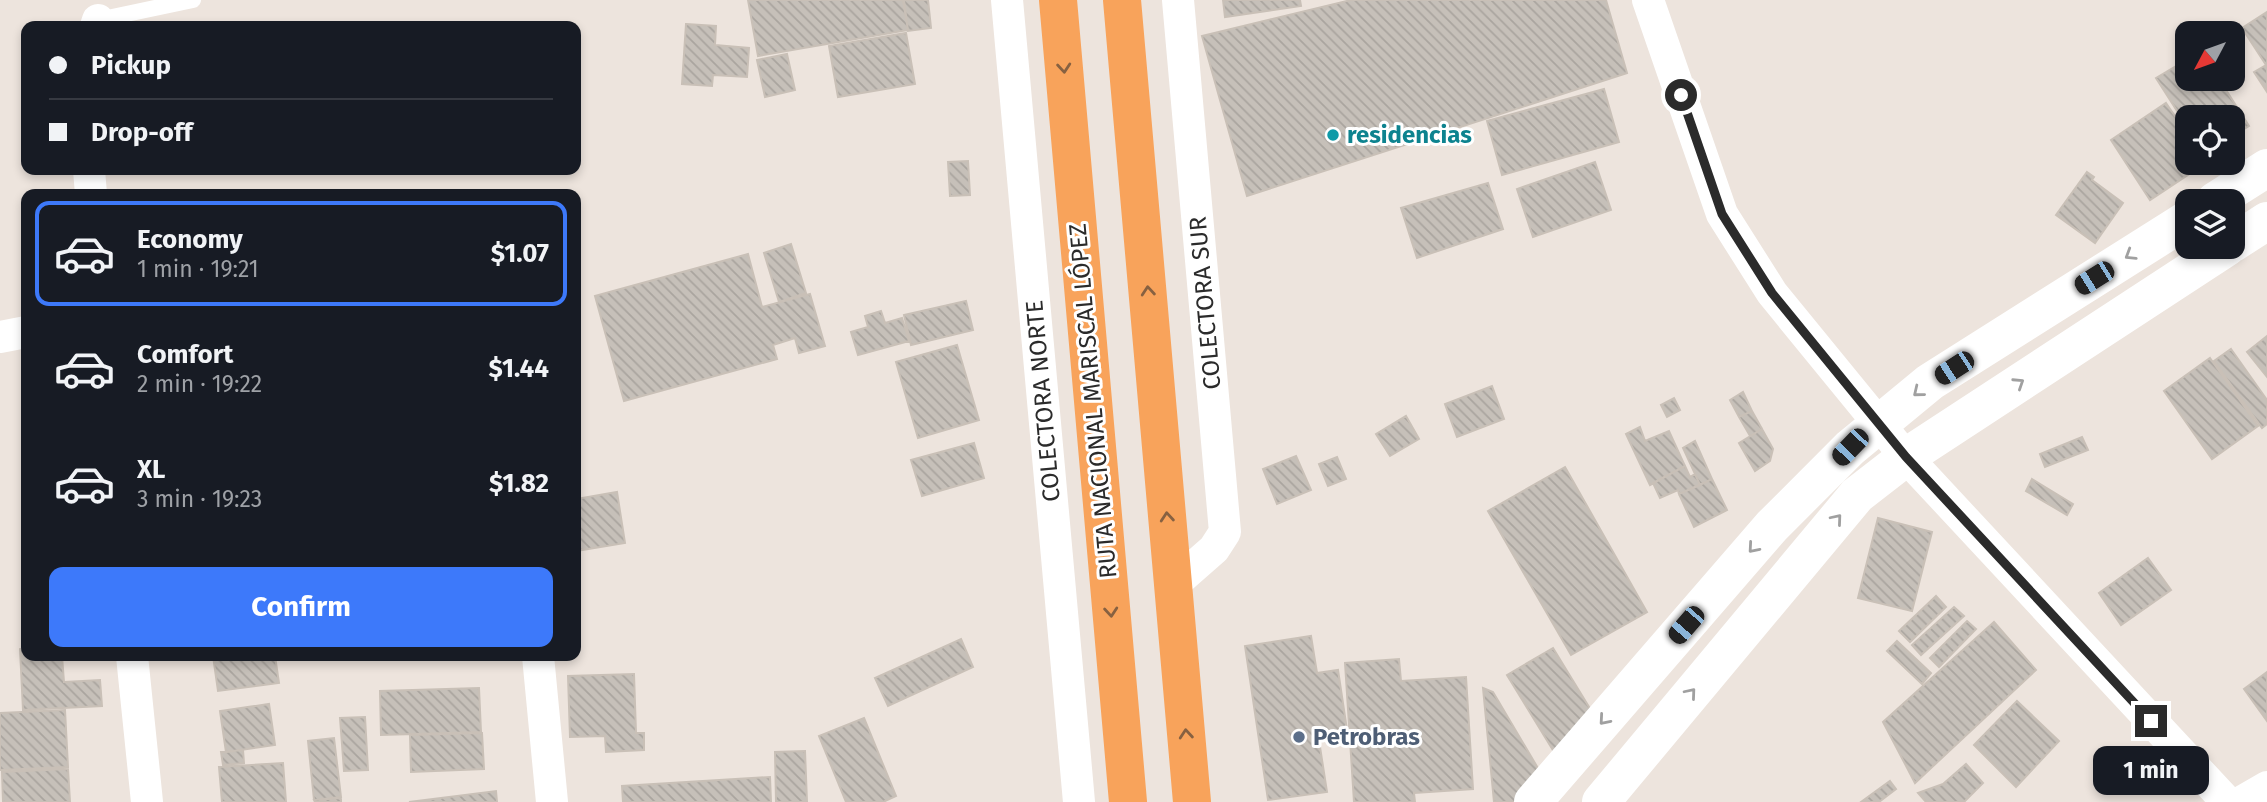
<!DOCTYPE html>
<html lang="en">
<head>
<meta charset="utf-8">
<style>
  body { margin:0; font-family:"Fira Sans",sans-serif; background:#20242c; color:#f1f3f6; height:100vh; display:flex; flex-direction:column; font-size:26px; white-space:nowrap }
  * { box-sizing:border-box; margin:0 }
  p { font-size:23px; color:#9ea1a6 }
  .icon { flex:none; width:38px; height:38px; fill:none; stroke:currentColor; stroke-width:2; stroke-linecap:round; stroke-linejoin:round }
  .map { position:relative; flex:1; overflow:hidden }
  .sheet { position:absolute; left:21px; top:189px; width:560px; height:472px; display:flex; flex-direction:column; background:#171b24; border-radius:14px; box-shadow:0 4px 10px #0003 }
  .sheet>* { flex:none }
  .guide { position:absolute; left:21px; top:21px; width:560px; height:154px; border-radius:14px; box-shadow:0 4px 10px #0003; display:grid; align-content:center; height:154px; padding:0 28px; background:#171b24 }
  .needle { width:46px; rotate:229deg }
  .controls { position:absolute; left:2175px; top:21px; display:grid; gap:14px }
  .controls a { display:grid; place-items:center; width:70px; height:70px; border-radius:14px; background:#171b24; box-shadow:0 4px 10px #0003; font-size:35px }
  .end { position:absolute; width:32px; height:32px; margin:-16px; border:9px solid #2b2b2b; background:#fff; box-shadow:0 0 0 4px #fff }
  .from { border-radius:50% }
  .bubble { position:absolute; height:49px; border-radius:14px; background:#171b24; box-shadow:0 4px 10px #0003; font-size:23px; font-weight:700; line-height:49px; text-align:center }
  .car { position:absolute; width:21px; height:42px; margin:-21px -10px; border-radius:9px; box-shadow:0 0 5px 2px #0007; background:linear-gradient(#222 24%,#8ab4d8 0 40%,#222 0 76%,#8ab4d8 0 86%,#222 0) }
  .guide b { display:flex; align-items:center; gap:24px; height:66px; font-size:26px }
  .guide b+b { border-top:2px solid #363941 }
  .guide i { width:18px; height:18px; background:#f1f3f6 }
  ul { padding:12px 0 0; list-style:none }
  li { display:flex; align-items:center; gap:21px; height:105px; margin:0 14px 10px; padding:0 14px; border:4px solid transparent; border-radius:14px }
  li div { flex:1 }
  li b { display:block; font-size:26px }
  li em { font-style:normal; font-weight:700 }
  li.current { border-color:#3d79fa }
  li>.icon { width:63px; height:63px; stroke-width:1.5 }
  .button { display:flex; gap:14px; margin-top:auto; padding:14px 28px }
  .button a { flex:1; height:80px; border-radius:14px; background:#3d79fa; color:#fff; font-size:28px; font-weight:700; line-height:80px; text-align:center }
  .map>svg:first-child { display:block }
  .building { fill:url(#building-back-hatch); stroke:#c9c0b7; stroke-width:2 }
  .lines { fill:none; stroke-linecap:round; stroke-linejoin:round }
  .service { stroke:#fff; stroke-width:16 }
  .minor { stroke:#fff; stroke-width:32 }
  .secondary { stroke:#fff; stroke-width:38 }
  .trunk { stroke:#f8a35b; stroke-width:38 }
  .oneway { stroke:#876141 }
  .oneway2 { stroke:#a0a0a0 }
  .route { stroke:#2b2b2b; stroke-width:9 }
  .culture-dot { fill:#0f9aa8; stroke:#fff; stroke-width:2.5 }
  .service-dot { fill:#5c6f8a; stroke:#fff; stroke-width:2.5 }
  .labels { text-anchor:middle; stroke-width:6; stroke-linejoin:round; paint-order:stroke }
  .culture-label { font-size:24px; font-weight:bold; fill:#0d838f; stroke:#fff; text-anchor:start }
  .street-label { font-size:24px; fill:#2b2b2b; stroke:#fff }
  .service-label { font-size:24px; font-weight:bold; fill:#4e5e75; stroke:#fff; text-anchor:start }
</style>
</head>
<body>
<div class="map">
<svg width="2267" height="802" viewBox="0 0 2267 802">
  <defs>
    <pattern id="building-back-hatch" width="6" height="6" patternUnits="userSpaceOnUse" patternTransform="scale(1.75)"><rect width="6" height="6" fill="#c6c0b9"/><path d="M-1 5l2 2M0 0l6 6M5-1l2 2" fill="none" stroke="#aaa59f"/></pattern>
  </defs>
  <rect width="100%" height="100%" fill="#ede4dd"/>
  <path class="building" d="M748,0h155l5,30 -150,26z
    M904,0h24l3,28 -23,3z
    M1223,0h77l1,6 -76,11z
    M1351,0h255l21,73 -380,123 -45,-160z
    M2267,12v80l-13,-20 12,-7 -24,-37z
    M686,24l30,2 -1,19 34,3 -2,29 -34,-2 -1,11 -30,-2z
    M906,33l9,51 -77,13 -9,-51z
    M787,54l8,36 -30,7 -8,-37z
    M2188,59v20h31l30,47 -16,10v-19h-45v11l-32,-50z
    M1604,89l15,53 -117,33 -15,-54z
    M2166,103l22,32v28h18l-56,37 -39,-60z
    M968,161l2,34 -20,1 -2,-34z
    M1595,162l16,48 -78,27 -16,-48z
    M2087,172l7,5 -2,3 31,23 -28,40 -39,-28z
    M1488,183l15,46 -86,29 -16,-50z
    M791,244l15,49 -27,9 -15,-49z
    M748,254l14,53 48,-13 15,52 -26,7 -4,-15 -22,7 4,14 -153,42 -29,-105z
    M966,301l7,29 -62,15 -7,-30z
    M881,311l4,12 17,-5 7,23 -51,14 -7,-23 17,-5 -3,-11z
    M2267,336v41l-20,-25z
    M957,345l22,75 -61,18 -22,-76z
    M2231,349l36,51v24l-5,4 -48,-67z
    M2210,358l48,68 -46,33 -48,-68z
    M1492,386l12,33 -47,18 -12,-33z
    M1743,392l9,19 -13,6 -9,-17z
    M1674,398l6,12 -13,7 -6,-12z
    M1752,411l10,18 -12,7 -11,-19z
    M1406,416l13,23 -29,17 -14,-22z
    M1640,427l5,14 24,-10 16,35 -35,19 -24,-51z
    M1762,429l11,20 -3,12 -15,10 -16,-28z
    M2082,437l6,13 -43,17 -5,-13z
    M1695,441l17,38 -12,6 -17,-37z
    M974,443l10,35 -62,18 -11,-36z
    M1296,456l15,34 -34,14 -14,-35z
    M1337,457l9,22 -18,7 -9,-22z
    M1685,466l5,11 5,-3 5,11 -21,9 -1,-4 -18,8 -7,-15z
    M1565,467l82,145 -76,43 -83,-144z
    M1712,479l15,31 -33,17 -15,-33z
    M2032,479l41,25 -6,11 -41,-24z
    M617,492l8,51 -49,8v-52z
    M1878,518l54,14 -20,79 -54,-13z
    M2148,558l23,32 -50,35 -22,-32z
    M1936,596l10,11 -36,35 -11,-11z
    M1954,607l10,9 -43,39 -9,-10z
    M1967,621l9,8 -37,38 -9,-9z
    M1994,622l42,48 -121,113 -32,-61z
    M1311,636l6,37 21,-3 9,60 -29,4 9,58 -59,8 -23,-154z
    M961,639l12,28 -85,39 -13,-28z
    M1897,641l34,32 -9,11 -35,-33z
    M26,648v8h36l2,26 36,-2 2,26 -79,4 -3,-61z
    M1553,648l47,77 -46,27 -47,-77z
    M213,656h62l4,27 -61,8z
    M1399,659l2,22 65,-4 7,112 -59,4 1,9h-61l-9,-139z
    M2267,672v49l-23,-32z
    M634,674l2,59h8v17l-38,2 -1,-16 -35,1 -2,-61z
    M479,688l2,44 -100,3 -1,-44z
    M1483,688l10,4 49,83 -27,27h-21z
    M2017,701l42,40 -43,46 -42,-42z
    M269,704l6,41 -49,7 -6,-41z
    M65,710l3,57 -68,3v-57z
    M365,717l3,53 -24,1 -4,-53z
    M864,718l32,78 -13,6h-37l-27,-66z
    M482,733l2,36 -73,3 -1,-37z
    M334,738l7,59 -27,3 -6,-59z
    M243,750l1,13 -21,2 -2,-13z
    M805,751l2,51h-31l-1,-50z
    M283,763l3,39h-64l-3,-35z
    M1966,764l17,19 -19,19h-38l-8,-9 25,-9z
    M68,769l2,33h-67l-1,-30z
    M770,777l1,25h-148l-1,-16z
    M1890,781l6,8 -17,13h-18z
    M496,791l1,11h-88z
    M341,798v4h-26l-1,-2z"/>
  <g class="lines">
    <path class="service" d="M98,20l95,-20"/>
    <path class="minor" d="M1007,0l72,802
      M1648,0l74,214 50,79 134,164 321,345
      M96,26l2,-6
      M89,170l2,24
      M0,337l26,-5
      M1173,585l41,-36 11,-17 -47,-532
      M132,656l15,146
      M538,656l14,146
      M2241,802l26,-15"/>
    <path class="secondary" d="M2215,201l52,-33
      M2233,243l34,-22
      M1533,802l239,-276 78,-78 80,-66 258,-163
      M1601,802l256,-307 49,-38 321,-210"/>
    <path class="trunk" d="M1058,0l70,802
      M1122,0l70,802"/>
  </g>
  <defs><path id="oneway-chevron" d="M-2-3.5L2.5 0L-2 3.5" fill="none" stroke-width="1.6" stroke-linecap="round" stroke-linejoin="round" transform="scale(1.75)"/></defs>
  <g class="oneway">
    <use href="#oneway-chevron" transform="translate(1064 68) rotate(85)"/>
    <use href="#oneway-chevron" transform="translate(1148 291) rotate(-95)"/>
    <use href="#oneway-chevron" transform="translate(1167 517) rotate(-95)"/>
    <use href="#oneway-chevron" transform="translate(1111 612) rotate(85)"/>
    <use href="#oneway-chevron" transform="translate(1186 734) rotate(-95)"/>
  </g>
  <g class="oneway2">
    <use href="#oneway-chevron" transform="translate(2130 255) rotate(148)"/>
    <use href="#oneway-chevron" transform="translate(2019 383) rotate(-33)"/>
    <use href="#oneway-chevron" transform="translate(1918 392) rotate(141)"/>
    <use href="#oneway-chevron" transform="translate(1837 519) rotate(-50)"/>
    <use href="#oneway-chevron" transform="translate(1753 548) rotate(131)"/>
    <use href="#oneway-chevron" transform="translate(1691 693) rotate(-50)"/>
    <use href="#oneway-chevron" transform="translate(1604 720) rotate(131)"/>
  </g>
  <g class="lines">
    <path class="route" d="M1681,95l41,119 50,79 134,164 245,264"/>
  </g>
  <circle class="culture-dot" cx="1333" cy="135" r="7"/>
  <circle class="service-dot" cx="1299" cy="737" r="7"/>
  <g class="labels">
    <g class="culture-label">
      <text x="1347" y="143">residencias</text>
    </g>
    <g class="street-label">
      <text transform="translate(1205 303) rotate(-95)" y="8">COLECTORA SUR</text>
      <text transform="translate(1043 401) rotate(-95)" y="8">COLECTORA NORTE</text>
      <text transform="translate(1093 401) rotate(-95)" y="8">RUTA NACIONAL MARISCAL LÓPEZ</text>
    </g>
    <g class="service-label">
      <text x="1313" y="745">Petrobras</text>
    </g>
  </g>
</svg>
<div class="controls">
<a><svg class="needle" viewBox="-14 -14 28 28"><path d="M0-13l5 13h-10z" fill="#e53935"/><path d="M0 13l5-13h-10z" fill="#9ea1a6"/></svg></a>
<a><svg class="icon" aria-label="locate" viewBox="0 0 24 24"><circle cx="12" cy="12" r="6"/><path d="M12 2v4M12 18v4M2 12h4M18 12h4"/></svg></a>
<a><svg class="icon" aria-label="layers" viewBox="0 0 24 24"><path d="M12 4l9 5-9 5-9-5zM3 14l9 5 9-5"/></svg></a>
</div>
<i class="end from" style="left:1681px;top:95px"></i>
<i class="end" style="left:2151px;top:721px"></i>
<div class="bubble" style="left:2093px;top:746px;width:116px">1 min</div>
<i class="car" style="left:2094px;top:278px;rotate:238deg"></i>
<i class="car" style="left:1954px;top:368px;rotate:237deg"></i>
<i class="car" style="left:1850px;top:447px;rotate:224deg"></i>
<i class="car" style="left:1686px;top:625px;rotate:221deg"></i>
<div class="guide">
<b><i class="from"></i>Pickup</b>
<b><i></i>Drop-off</b>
</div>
<section class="sheet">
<ul>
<li class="current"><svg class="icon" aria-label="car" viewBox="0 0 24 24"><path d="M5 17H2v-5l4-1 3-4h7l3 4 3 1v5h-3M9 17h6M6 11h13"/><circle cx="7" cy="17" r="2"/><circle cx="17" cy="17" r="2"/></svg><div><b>Economy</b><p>1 min · 19:21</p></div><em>$1.07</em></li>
<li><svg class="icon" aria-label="car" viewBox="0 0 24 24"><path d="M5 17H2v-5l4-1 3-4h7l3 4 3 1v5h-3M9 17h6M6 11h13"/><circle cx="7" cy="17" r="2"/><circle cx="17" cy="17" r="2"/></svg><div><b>Comfort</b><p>2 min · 19:22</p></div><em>$1.44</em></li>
<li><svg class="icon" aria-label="car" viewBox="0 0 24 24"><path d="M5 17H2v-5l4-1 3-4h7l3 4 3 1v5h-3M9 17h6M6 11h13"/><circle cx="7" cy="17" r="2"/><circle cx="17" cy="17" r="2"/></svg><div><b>XL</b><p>3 min · 19:23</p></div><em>$1.82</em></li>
</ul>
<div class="button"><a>Confirm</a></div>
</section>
</div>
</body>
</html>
